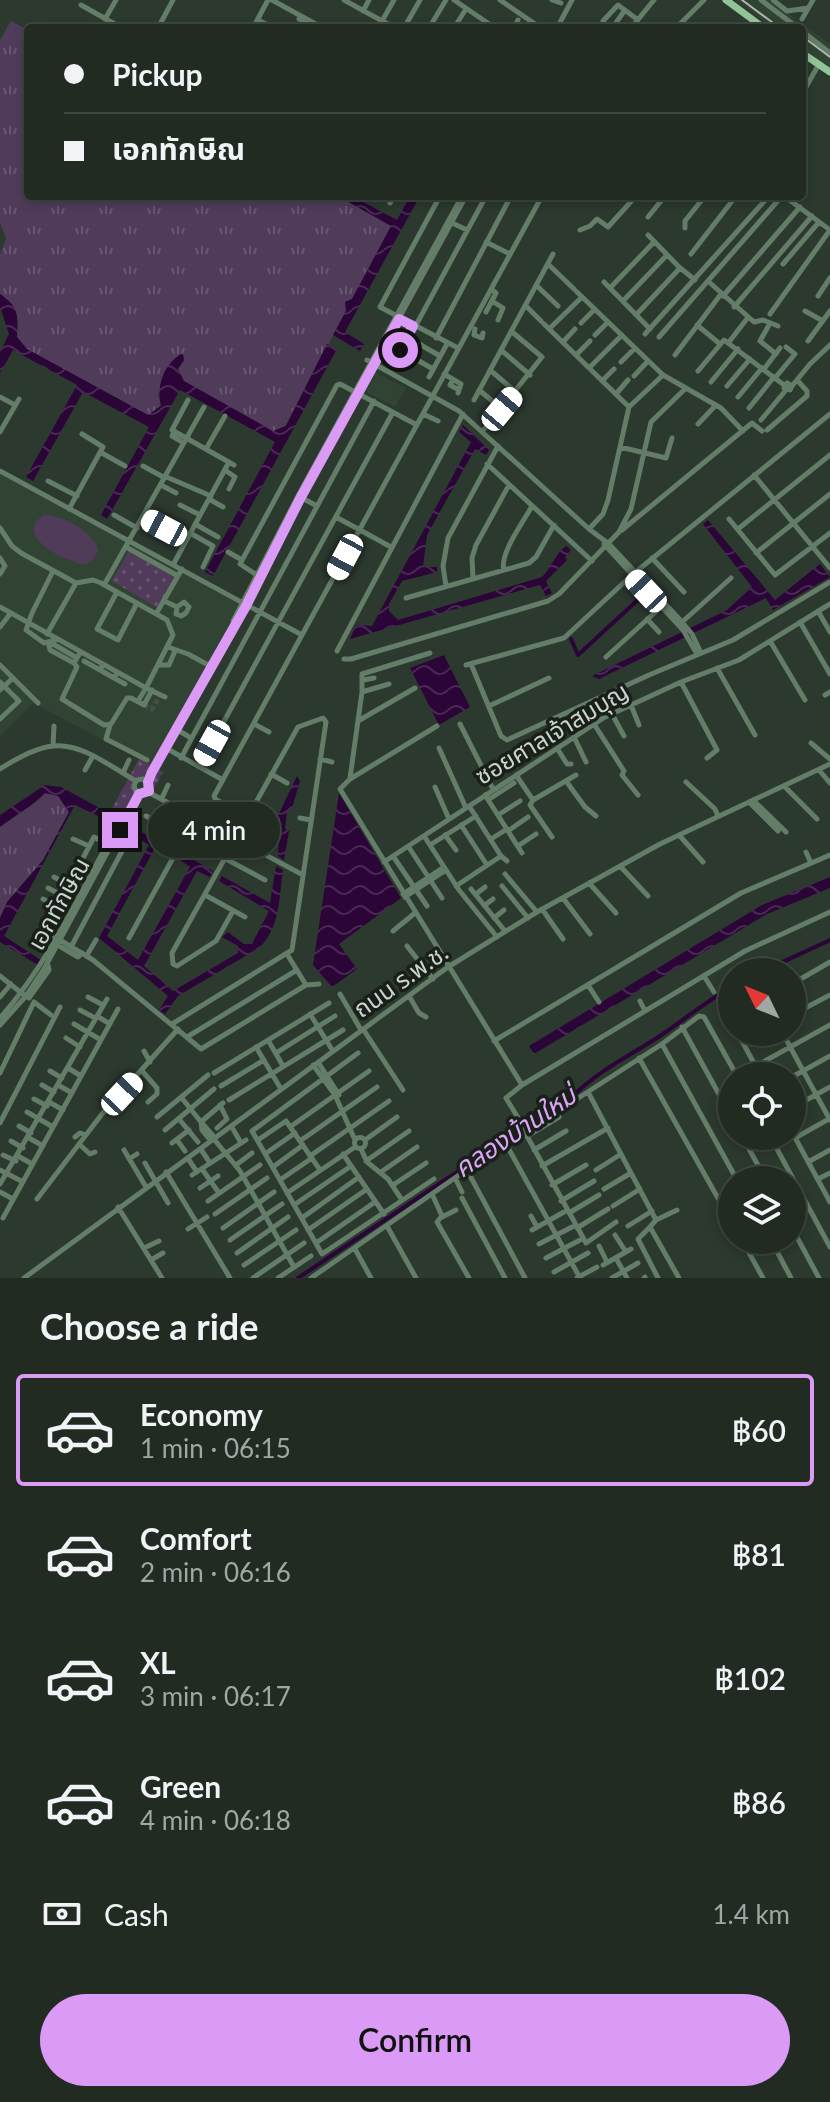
<!DOCTYPE html>
<html lang="en">
<head>
<meta charset="utf-8">
<style>
  body { margin:0; font-family:Lato,"Noto Sans Thai",sans-serif; background:#29332a; color:#f1f3f6; height:100vh; display:flex; flex-direction:column; font-size:30px; white-space:nowrap }
  * { box-sizing:border-box; margin:0 }
  p { font-size:26px; color:#a2a7a5 }
  .icon { flex:none; width:44px; height:44px; fill:none; stroke:currentColor; stroke-width:2; stroke-linecap:round; stroke-linejoin:round }
  .map { position:relative; height:1278px; overflow:hidden }
  .side { display:flex; flex-direction:column; background:#212b22; flex:1 }
  .side>* { flex:none }
  .banner { position:absolute; left:24px; top:24px; width:782px; height:176px; border-radius:8px; box-shadow:0 4px 12px #0003,0 0 0 2px #3e4740; display:grid; align-content:center; height:176px; padding:0 40px; background:#212b22 }
  .needle { width:52px; rotate:313deg }
  .controls { position:absolute; left:718px; top:958px; display:grid; gap:16px }
  .controls a { display:grid; place-items:center; width:88px; height:88px; border-radius:50%; background:#212b22; box-shadow:0 4px 12px #0003,0 0 0 2px #3e4740; font-size:40px }
  .end { position:absolute; width:36px; height:36px; margin:-18px; border:10px solid #da9af6; background:#111; box-shadow:0 0 0 4px #111 }
  .from { border-radius:50% }
  .bubble { position:absolute; height:56px; border-radius:28px; background:#212b22; box-shadow:0 4px 12px #0003,0 0 0 2px #3e4740; font-size:26px; font-weight:600; line-height:56px; text-align:center }
  .car { position:absolute; width:24px; height:48px; margin:-24px -12px; border-radius:10px; box-shadow:0 0 6px 2px #0007; background:linear-gradient(#fff 24%,#345 0 40%,#fff 0 76%,#345 0 86%,#fff 0) }
  .banner b { display:flex; align-items:center; gap:28px; height:76px; font-size:30px }
  .banner b+b { border-top:2px solid #3e4740 }
  .banner i { width:20px; height:20px; background:#f1f3f6 }
  ul { padding:0; list-style:none }
  li { display:flex; align-items:center; gap:24px; height:112px; margin:0 16px 12px; padding:0 24px; border:4px solid transparent; border-radius:8px }
  li div { flex:1 }
  li b { display:block; font-size:30px }
  li em { font-style:normal; font-weight:600 }
  li.on { border-color:#da9af6 }
  li>.icon { width:72px; height:72px; stroke-width:1.5 }
  h2 { padding:0 40px; font-size:36px; line-height:96px }
  .pay { display:flex; align-items:center; gap:20px; height:88px; padding:0 40px; font-size:30px }
  .pay p { margin-inline-start:auto }
  .button { display:flex; gap:16px; margin-top:auto; padding:16px 40px }
  .button a { flex:1; height:92px; border-radius:48px; background:#da9af6; color:#111; font-size:32px; font-weight:600; line-height:92px; text-align:center }
  .map>svg:first-child { display:block }
  .built { fill:#314333 }
  .grass { fill:url(#grass-tufts) }
  .park { fill:url(#park-dots) }
  .pitch { fill:#513b5b }
  .water { fill:url(#water-waves) }
  .lines { fill:none; stroke-linecap:round; stroke-linejoin:round }
  .canal { stroke:#2b0438; stroke-width:4 }
  .minor-tunnel { stroke:#445046; stroke-width:5; stroke-dasharray:5 2.5; stroke-linecap:butt }
  .minor { stroke:#647d68; stroke-width:5 }
  .major { stroke:#91c598; stroke-width:7 }
  .rail { stroke:#aeb7af; stroke-width:2 }
  .route { stroke:#da9af6; stroke-width:10 }
  .labels { text-anchor:middle; stroke-width:7; stroke-linejoin:round; paint-order:stroke }
  .street-label { font-size:24px; fill:#ccd5cd; stroke:#191f19 }
  .water-label { font-size:26px; font-style:italic; fill:#dea5f7; stroke:#191f19 }
</style>
</head>
<body>
<div class="map">
<svg width="830" height="1278" viewBox="0 0 830 1278">
  <defs>
    <pattern id="grass-tufts" width="24" height="20" patternUnits="userSpaceOnUse" patternTransform="scale(2)"><rect width="24" height="20" fill="#513b5b"/><path d="M3 7l-1-3M5 7V3M7 7l1-3M15 17l-1-3M17 17v-4M19 17l1-3" fill="none" stroke="#695671"/></pattern>
    <pattern id="park-dots" width="8" height="8" patternUnits="userSpaceOnUse" patternTransform="scale(2)"><rect width="8" height="8" fill="#513b5b"/><path d="M2 2h.1M6 6h.1" fill="none" stroke="#695671" stroke-width="1.8" stroke-linecap="round"/></pattern>
    <pattern id="water-waves" width="16" height="10" patternUnits="userSpaceOnUse" patternTransform="scale(2)"><rect width="16" height="10" fill="#2b0438"/><path d="M0 5q4-4 8 0t8 0" fill="none" stroke="#492854"/></pattern>
  </defs>
  <rect width="100%" height="100%" fill="#2c392e"/>
  <path class="built" d="M735,0h34l61,44v26l-28,-21v-21h-29z
    M376,373l30,15 -11,19 -29,-15z
    M0,471l240,132 -21,47 -55,98 -13,17 -118,-62 -33,33z"/>
  <path class="grass" d="M11,21l17,9v166h310l54,29 -40,74 -7,3 1,9 -61,115 -12,5 -89,-50 -6,-12 -20,25 3,11 -13,10 -121,-66 -10,-12c1,-22 2,-30 -17,-43v-39l6,-17 -6,-16v-182z
    M45,793l13,3 11,16 -26,49 -36,41 -7,16v-91c14,-11 33,-21 45,-34z"/>
  <path class="park" d="M129,551l46,26 -17,31 -46,-27z
    M139,759l24,13 -11,20 -9,-14 -11,5 2,12 -13,25 -12,-6z"/>
  <path class="pitch" d="M44,515c17,-1 49,17 54,34 -2,7 -4,12 -12,15 -9,2 -78,-26 -42,-49z"/>
  <path class="water" d="M338,196h14l45,24 13,-24h10l-75,136 19,12 -4,7 -27,-16 13,-24 -1,-9 7,-3 39,-73z
    M0,294c19,13 18,21 17,43l10,12 121,66 13,-9c-5,-20 3,-43 22,-53l1,7 -6,9 6,12 89,50 13,-5 41,-82 10,5 -124,227 -8,-4 70,-130 -95,-52 -73,129 -6,-4 48,-88 -66,-35 -50,89 -7,-4 51,-92 -64,-35 -13,23v-21l9,-18 -9,-27z
    M463,425l26,25 -3,5 -11,-6 -48,86 -4,32h14v5l-35,9 -13,23v7l9,9 144,-43c10,-10 13,-23 24,-31l5,4 -6,7 2,3 -21,21 6,12 -6,3 -6,-11 -190,54 6,-14 16,1 99,-184 -12,-10z
    M708,520l67,80 45,-36 10,13 -57,33 -7,-12 -167,81 -7,-3 135,-66 25,-23 -49,-63z
    M444,655l26,52 -31,18 -29,-57z
    M297,776l3,5 -8,27 -5,3 -2,18 4,2 -5,29 -6,-4 1,-18 -28,-15 3,-6 19,9z
    M45,785l16,2 57,31 -3,6 -40,-19 -71,131 37,24 -3,5 -38,-23v-24l7,-16 36,-42 26,-48 -11,-16 -13,-3c-12,13 -31,23 -45,34v-12z
    M339,793l62,105 -62,46 18,25 -25,18 -19,-22z
    M128,825l45,24 -3,6 -15,-7 -48,88 31,24 52,-93 -13,-9 3,-6 33,19 -3,6 -13,-6 -53,95 29,25 65,-38v-7l-16,-9 6,-5 16,12h8l17,-33 -50,-30 3,-5 48,27 6,-37 7,4c-4,28 -3,58 -24,78l-81,48 -13,18 -6,-4 9,-14 -69,-58 50,-93 -21,-13z
    M830,877v11l-63,26 -233,140 -5,-8 233,-141z"/>
  <g class="lines">
    <path class="canal" d="M571,639l7,16 63,-58
      M761,972l69,-32
      M298,1278l279,-186c26,-24 54,-37 83,-56 24,-16 46,-35 72,-49"/>
    <path class="minor-tunnel" d="M144,705l8,4 8,-14"/>
    <path class="minor" d="M272,0l51,28
      M344,0l51,28
      M454,0l41,28
      M500,0l41,28
      M552,0l9,3
      M761,0l37,28
      M773,0l14,11 21,-3
      M81,5l41,23
      M363,11l6,-11
      M105,19l11,-19
      M299,19l17,9
      M802,19l11,-19
      M258,20l15,8
      M382,21l12,-21
      M603,21l15,-16 20,15
      M613,27l12,-17
      M158,28l15,-28
      M253,28l15,-28
      M404,28l16,-28
      M429,28l17,-28
      M454,28l12,-19
      M514,28l4,-8
      M557,28l15,-28
      M631,28l23,-28
      M676,28l28,-28
      M802,31l28,22
      M802,94l17,-30
      M440,196l-60,111 78,41
      M784,196l46,34
      M390,203l4,-7
      M648,217l17,-21
      M450,222l17,8
      M685,228v-7l20,-25
      M580,230l10,-4 7,-7 11,8 28,-31
      M648,235l31,32 16,13
      M486,242l24,12
      M691,254l45,-58
      M548,264l26,25
      M783,264l36,-42
      M604,282l46,47
      M709,282l45,40 9,-2 15,6
      M536,285l22,21
      M610,288l44,-46
      M577,292l86,83 58,33 22,23
      M723,296l77,-89
      M818,296l12,-18
      M492,301l11,7 -5,12
      M623,301l44,-46
      M525,305l16,16
      M734,307l78,-91
      M805,311l18,10
      M486,312l10,-19 -5,-4
      M770,314l60,-84
      M636,315l44,-47
      M581,323l14,-14
      M544,324l85,83
      M697,325l23,19
      M769,325l-9,16 16,13
      M415,327l71,-131
      M475,329l-1,6 8,3 1,-5
      M549,329l33,-32
      M645,334l124,-138
      M595,335l13,-13
      M407,337l33,19
      M659,337l123,-141
      M436,338l75,-142
      M808,341l22,-30
      M563,342l12,-13
      M729,342l17,-22
      M400,350l33,19
      M501,350l29,25
      M576,355l14,-14
      M675,355l46,-61
      M395,358l18,-32
      M367,360l92,51 130,118 20,15 73,78 10,12 9,19
      M621,362l14,-14
      M589,368l33,-33
      M764,369l16,-21
      M490,370l26,22
      M698,371l26,-31 60,45
      M444,374l17,10 -3,9
      M634,376l14,-15
      M429,377l18,-33
      M775,378l20,-24 -9,-7
      M453,379l-3,6 9,5
      M602,381l12,-12
      M711,382l27,-33
      M787,383l5,3 -2,4 -6,-2z
      M727,386l23,-27
      M792,386l18,-22 20,-19
      M479,390l23,19
      M616,394l12,-14
      M0,397l15,8
      M738,397l24,-29
      M188,400l-16,30 62,35
      M474,400l79,-146
      M749,408l25,-31
      M423,414l15,7
      M761,420l25,-30
      M698,424l18,-19
      M767,430l40,-34v-5l-10,-11
      M0,432l19,-33
      M174,432l-2,4 12,7
      M482,432l60,-75 -31,-26
      M620,447l46,11 6,-20
      M206,449l19,-33
      M100,452l25,14
      M487,464l105,97
      M143,466l22,12
      M225,470l10,7 -6,12
      M0,471l302,164
      M754,475l76,93
      M169,478l42,18
      M48,481l29,15
      M161,485l15,8
      M300,497l17,9
      M209,499l14,8
      M180,505l20,10
      M69,509l34,-62 -21,-13
      M147,510l20,11
      M114,515l23,13
      M143,517l21,11
      M336,517l55,30
      M729,519l46,56 55,-42
      M195,524l23,13
      M0,528l12,18 9,7 55,30 17,-3 8,3 66,37 6,15 -27,53 -146,-81
      M589,529l14,-15 5,-14 21,-93 34,-32
      M738,529l92,-74
      M622,530l130,-107 10,8
      M190,533l23,13 -10,21
      M604,544l79,86 14,24
      M126,547l52,29
      M228,552l14,8
      M756,553l74,-59
      M0,558l5,8 -5,8
      M652,558l32,34
      M173,565l56,-103
      M504,570c-5,-16 20,-49 28,-64
      M53,571l-21,42 -6,17 18,13 12,-3
      M260,577l-20,-13 97,-179 3,-1 77,41
      M473,578l-1,-20 4,-13 33,-60
      M104,585l100,-178
      M446,586l-3,-20 5,-28 50,-92
      M117,592l-20,37 21,11 19,-37
      M406,598l123,-35 7,-6 18,-32
      M164,601l13,6 7,-5 5,5 -3,6 -5,3 -5,-2 1,-7
      M818,611l12,21
      M156,614l26,-45
      M647,619l12,13
      M233,621l65,-125 164,-300
      M800,622l30,52
      M681,623l50,-45
      M0,627l10,-13
      M47,634l29,-51
      M770,641l35,59
      M168,647l20,7 22,12
      M337,651l126,-237
      M80,653l-6,10 3,4 -15,32 42,26 7,-1 16,-26h4l13,7 8,-15
      M606,657l56,-51
      M344,659h7l197,-58 11,-7 60,-62 12,-23 20,-87 35,-34
      M84,661l16,9 3,-5
      M74,663l-24,-13 -1,-4 4,-2 24,14
      M471,664l30,72 6,4 142,-65 84,-35 97,-58
      M0,665l13,13
      M158,665h11l6,-14
      M466,665l98,-27 68,-63 198,-161
      M717,668l38,67
      M100,670l14,8
      M117,673l-3,5 11,6
      M363,680l11,-2
      M0,682l19,19 -19,18
      M681,682l36,68 -10,8
      M0,690l13,-12 25,25
      M362,692l27,-8
      M825,695l5,-3
      M138,701l8,-13 19,9
      M631,705l8,20
      M489,706l60,-28
      M612,714l12,22
      M358,721l57,-33
      M254,724l15,8
      M460,724l33,65
      M594,724l30,47 -2,4 16,20
      M110,725l-4,14 41,21
      M437,726l-87,53 -10,10 182,296
      M176,729l15,9
      M574,737l12,25
      M811,743l19,16
      M53,745l1,-19
      M164,747l59,33
      M439,748l27,60
      M557,748l10,16h4
      M181,758l193,-357
      M320,759l12,3
      M199,767l194,-355
      M0,769c62,-40 78,-23 136,12
      M85,770l8,-14
      M819,770l11,13
      M123,773l6,-13
      M271,774l16,9
      M516,775l17,25 -3,5 22,32
      M350,778l12,-86v-18l68,-21
      M566,781l19,26 11,9
      M148,782l-5,-3 -6,1 -3,5 2,7 8,2 5,-3 -1,-9 4,-10 94,-166 55,-109 165,-301
      M686,782l29,27 3,7
      M784,786l33,33
      M435,787l14,32
      M148,792l155,83
      M485,795l37,58
      M162,798l6,-13
      M488,800l26,-17
      M533,800l43,-25
      M753,800l33,32
      M749,802l29,29
      M229,807l-14,-8 -1,-3 328,-600
      M471,809l30,47 6,5
      M498,815l22,-14
      M146,816l119,64
      M300,818l11,2
      M201,819l9,-16
      M461,825l26,40
      M508,831l20,-14
      M228,834l7,-14
      M445,835l11,15
      M679,835l24,27
      M73,839l16,7
      M426,839l33,51 38,47
      M491,839l16,-10
      M430,845l46,-29
      M111,846l-17,-9 -49,94 48,29 108,89 105,-64 13,-1
      M518,846l18,-12
      M410,849l32,49
      M806,852l5,11
      M395,859l32,47
      M384,862l221,-145 76,-35 58,-22 91,-56
      M620,866l28,30
      M505,874l32,38
      M54,877l15,8
      M589,883l27,30
      M456,886l45,-30
      M502,886l26,32
      M48,888l15,8
      M471,889l34,42
      M403,894l41,-27
      M476,894l9,-7
      M205,895l40,22
      M405,897l41,-27
      M563,898l27,36
      M43,899l14,8
      M485,905l8,-6
      M542,909l21,30
      M494,918l10,-8
      M393,931l22,-18
      M129,938l67,-122
      M407,946l26,33
      M61,947l17,10 4,-4
      M71,947l58,-109 1,-3 -10,-5
      M287,954l19,31
      M87,955l9,-15
      M0,976l24,19
      M704,976l10,16
      M792,984l38,-22
      M588,985l11,17
      M340,994l21,36
      M409,996l10,17 7,4
      M0,997l11,-13
      M88,997l15,8
      M29,998l20,-28 -1,-5
      M640,1001l5,10
      M34,1002l17,13
      M80,1010l15,8
      M310,1014l21,34
      M792,1015l38,-20
      M97,1016l13,8
      M732,1017v6
      M0,1018c52,-59 82,-130 120,-197
      M74,1024l27,16
      M172,1024l120,-74 34,-228 -3,-4 -25,9 -126,226 1,11 4,2 39,-25 17,-30
      M0,1025l26,-29 18,-27 95,-175
      M682,1027l50,91
      M363,1029l40,61
      M737,1032l24,44
      M782,1032l48,88
      M187,1037l110,-67
      M66,1038l14,9
      M268,1040l15,26
      M494,1041l247,-148 89,-38
      M743,1042l18,-10
      M662,1044l75,136
      M256,1047l25,42
      M144,1051l6,11
      M276,1053l59,-37
      M358,1053l-106,78 70,123 112,-75
      M639,1058l93,165
      M318,1062l21,33
      M313,1065l22,30 20,45
      M756,1066l74,-41
      M68,1068l13,8
      M50,1071l12,7
      M142,1071l15,17v6l-9,8
      M0,1073l34,-71
      M214,1073l115,-70
      M792,1077l38,-21
      M42,1085l12,7
      M58,1085l14,8
      M221,1086l43,-26
      M588,1092l68,128 -6,7 29,51
      M181,1097l20,25 22,-19
      M34,1099l13,7
      M229,1100l114,-70
      M49,1102l14,8
      M792,1108l38,-21
      M27,1112l26,15
      M157,1117l51,-42
      M559,1117l-32,19 59,107 30,-21
      M179,1119l19,23
      M0,1123l60,-116
      M19,1126l12,7
      M290,1127l79,-56
      M217,1128l10,-9 -7,-14
      M233,1129l8,14
      M165,1130l49,-41
      M526,1131l-20,-33 16,-13 223,-134 85,-39
      M792,1132l38,70
      M742,1136l24,44
      M770,1136l60,111
      M75,1137l5,-4 6,2
      M354.5 1143a5.5 5.5 0 1 1 11 0a5.5 5.5 0 1 1-11 0Z
      M29,1138l14,8
      M213,1138l27,33 54,96
      M795,1138l34,-19
      M177,1140l8,11
      M210,1140l-8,-10 -1,-8 13,15
      M258,1140l28,-19 34,49
      M365,1140l32,-23
      M11,1141l12,7
      M300,1141l77,-54
      M172,1143l17,-13
      M79,1144l11,10 5,-2
      M506,1144l74,134
      M361,1149l6,13 21,17 14,21
      M124,1150l22,37
      M534,1150l32,-19
      M202,1151l8,12
      M265,1154l30,-21
      M343,1154l41,60
      M3,1155l13,6
      M18,1156l14,8
      M310,1156l79,-55
      M129,1159l8,-5
      M189,1160l8,12
      M366,1161l43,-30
      M808,1162l22,-12
      M145,1163l23,40
      M236,1165l16,-12
      M542,1166l66,-38
      M273,1167l30,-22
      M202,1169l17,24
      M0,1170l23,12
      M467,1170l58,108
      M596,1170l25,-16
      M166,1172l64,106
      M381,1172l36,-25
      M192,1175l54,-35
      M455,1178l7,14
      M818,1179l12,-6
      M280,1180l32,-22
      M0,1184l107,-185
      M393,1185l33,-22
      M552,1185l34,-20
      M200,1188l18,-12
      M604,1189l27,-16
      M0,1192l13,7
      M287,1193l68,-46
      M432,1194l10,22 -5,6 32,56
      M462,1198l43,80
      M37,1199l65,-85 76,-85
      M208,1201l52,-36
      M561,1201l33,-20
      M294,1205l57,-39
      M613,1206l27,-17
      M118,1207l44,71
      M569,1213l30,-18
      M215,1214l52,-36
      M531,1216l6,11
      M442,1217l14,-7
      M3,1218l115,-209
      M302,1218l57,-41
      M656,1220l21,-10
      M387,1226l29,52
      M628,1226l24,-15
      M650,1227l-12,12 20,39
      M223,1228l51,-36
      M577,1228l31,-19
      M792,1228l27,50
      M188,1229l19,-12
      M308,1230l59,-41
      M532,1230l32,-18
      M615,1235l11,17
      M230,1240l52,-36
      M742,1240l21,38
      M771,1240l20,38
      M316,1243l59,-41
      M539,1244l33,-17
      M599,1246l8,16
      M144,1248l15,-7
      M355,1249l16,29
      M237,1253l51,-36
      M546,1258l34,-18
      M616,1258l11,20
      M151,1260l12,-7
      M244,1265l52,-35
      M603,1265l28,-16
      M554,1272l34,-19
      M24,1278l424,-311 89,-55 123,-68 170,-80
      M253,1278l51,-35
      M278,1278l33,-22
      M311,1278l148,-103 203,-131 37,-28 5,1 33,59
      M577,1278l20,-11
      M612,1278l26,-15
      M644,1278l1,-1"/>
    <path class="major" d="M726,0l38,28
      M802,53l28,19"/>
    <path class="rail" d="M742,0l38,28
      M802,36l28,21"/>
  </g>
  <g class="lines">
    <path class="route" d="M120,830l19,-36 10,-3 -1,-9 4,-10 94,-166 55,-109 98,-178 14,7 -13,24"/>
  </g>
  <g class="labels">
    <g class="street-label">
      <text transform="translate(552 734) rotate(-31)" y="8">ซอยศาลเจ้าสมบุญ</text>
      <text transform="translate(59 904) rotate(-61)" y="8">เอกทักษิณ</text>
      <text transform="translate(401 981) rotate(-35)" y="8">ถนน ร.พ.ช.</text>
    </g>
    <g class="water-label">
      <text transform="translate(515 1132) rotate(-34)" y="9">คลองบ้านใหม่</text>
    </g>
  </g>
</svg>
<div class="controls">
<a><svg class="needle" viewBox="-14 -14 28 28"><path d="M0-13l5 13h-10z" fill="#e53935"/><path d="M0 13l5-13h-10z" fill="#a2a7a5"/></svg></a>
<a><svg class="icon" aria-label="locate" viewBox="0 0 24 24"><circle cx="12" cy="12" r="6"/><path d="M12 2v4M12 18v4M2 12h4M18 12h4"/></svg></a>
<a><svg class="icon" aria-label="layers" viewBox="0 0 24 24"><path d="M12 4l9 5-9 5-9-5zM3 14l9 5 9-5"/></svg></a>
</div>
<i class="end from" style="left:400px;top:350px"></i>
<i class="end" style="left:120px;top:830px"></i>
<div class="bubble" style="left:148px;top:802px;width:132px">4 min</div>
<i class="car" style="left:502px;top:409px;rotate:40deg"></i>
<i class="car" style="left:164px;top:528px;rotate:298deg"></i>
<i class="car" style="left:345px;top:557px;rotate:208deg"></i>
<i class="car" style="left:646px;top:591px;rotate:317deg"></i>
<i class="car" style="left:212px;top:743px;rotate:209deg"></i>
<i class="car" style="left:122px;top:1094px;rotate:43deg"></i>
<div class="banner">
<b><i class="from"></i>Pickup</b>
<b><i></i>เอกทักษิณ</b>
</div>
</div>
<section class="side">
<h2>Choose a ride</h2>
<ul>
<li class="on"><svg class="icon" aria-label="car" viewBox="0 0 24 24"><path d="M5 17H2v-5l4-1 3-4h7l3 4 3 1v5h-3M9 17h6M6 11h13"/><circle cx="7" cy="17" r="2"/><circle cx="17" cy="17" r="2"/></svg><div><b>Economy</b><p>1 min · 06:15</p></div><em>฿60</em></li>
<li><svg class="icon" aria-label="car" viewBox="0 0 24 24"><path d="M5 17H2v-5l4-1 3-4h7l3 4 3 1v5h-3M9 17h6M6 11h13"/><circle cx="7" cy="17" r="2"/><circle cx="17" cy="17" r="2"/></svg><div><b>Comfort</b><p>2 min · 06:16</p></div><em>฿81</em></li>
<li><svg class="icon" aria-label="car" viewBox="0 0 24 24"><path d="M5 17H2v-5l4-1 3-4h7l3 4 3 1v5h-3M9 17h6M6 11h13"/><circle cx="7" cy="17" r="2"/><circle cx="17" cy="17" r="2"/></svg><div><b>XL</b><p>3 min · 06:17</p></div><em>฿102</em></li>
<li><svg class="icon" aria-label="car" viewBox="0 0 24 24"><path d="M5 17H2v-5l4-1 3-4h7l3 4 3 1v5h-3M9 17h6M6 11h13"/><circle cx="7" cy="17" r="2"/><circle cx="17" cy="17" r="2"/></svg><div><b>Green</b><p>4 min · 06:18</p></div><em>฿86</em></li>
</ul>
<div class="pay"><svg class="icon" aria-label="cash" viewBox="0 0 24 24"><path d="M3 7h18v10H3z"/><circle cx="12" cy="12" r="2"/></svg>Cash<p>1.4 km</p></div>
<div class="button"><a>Confirm</a></div>
</section>
</body>
</html>
